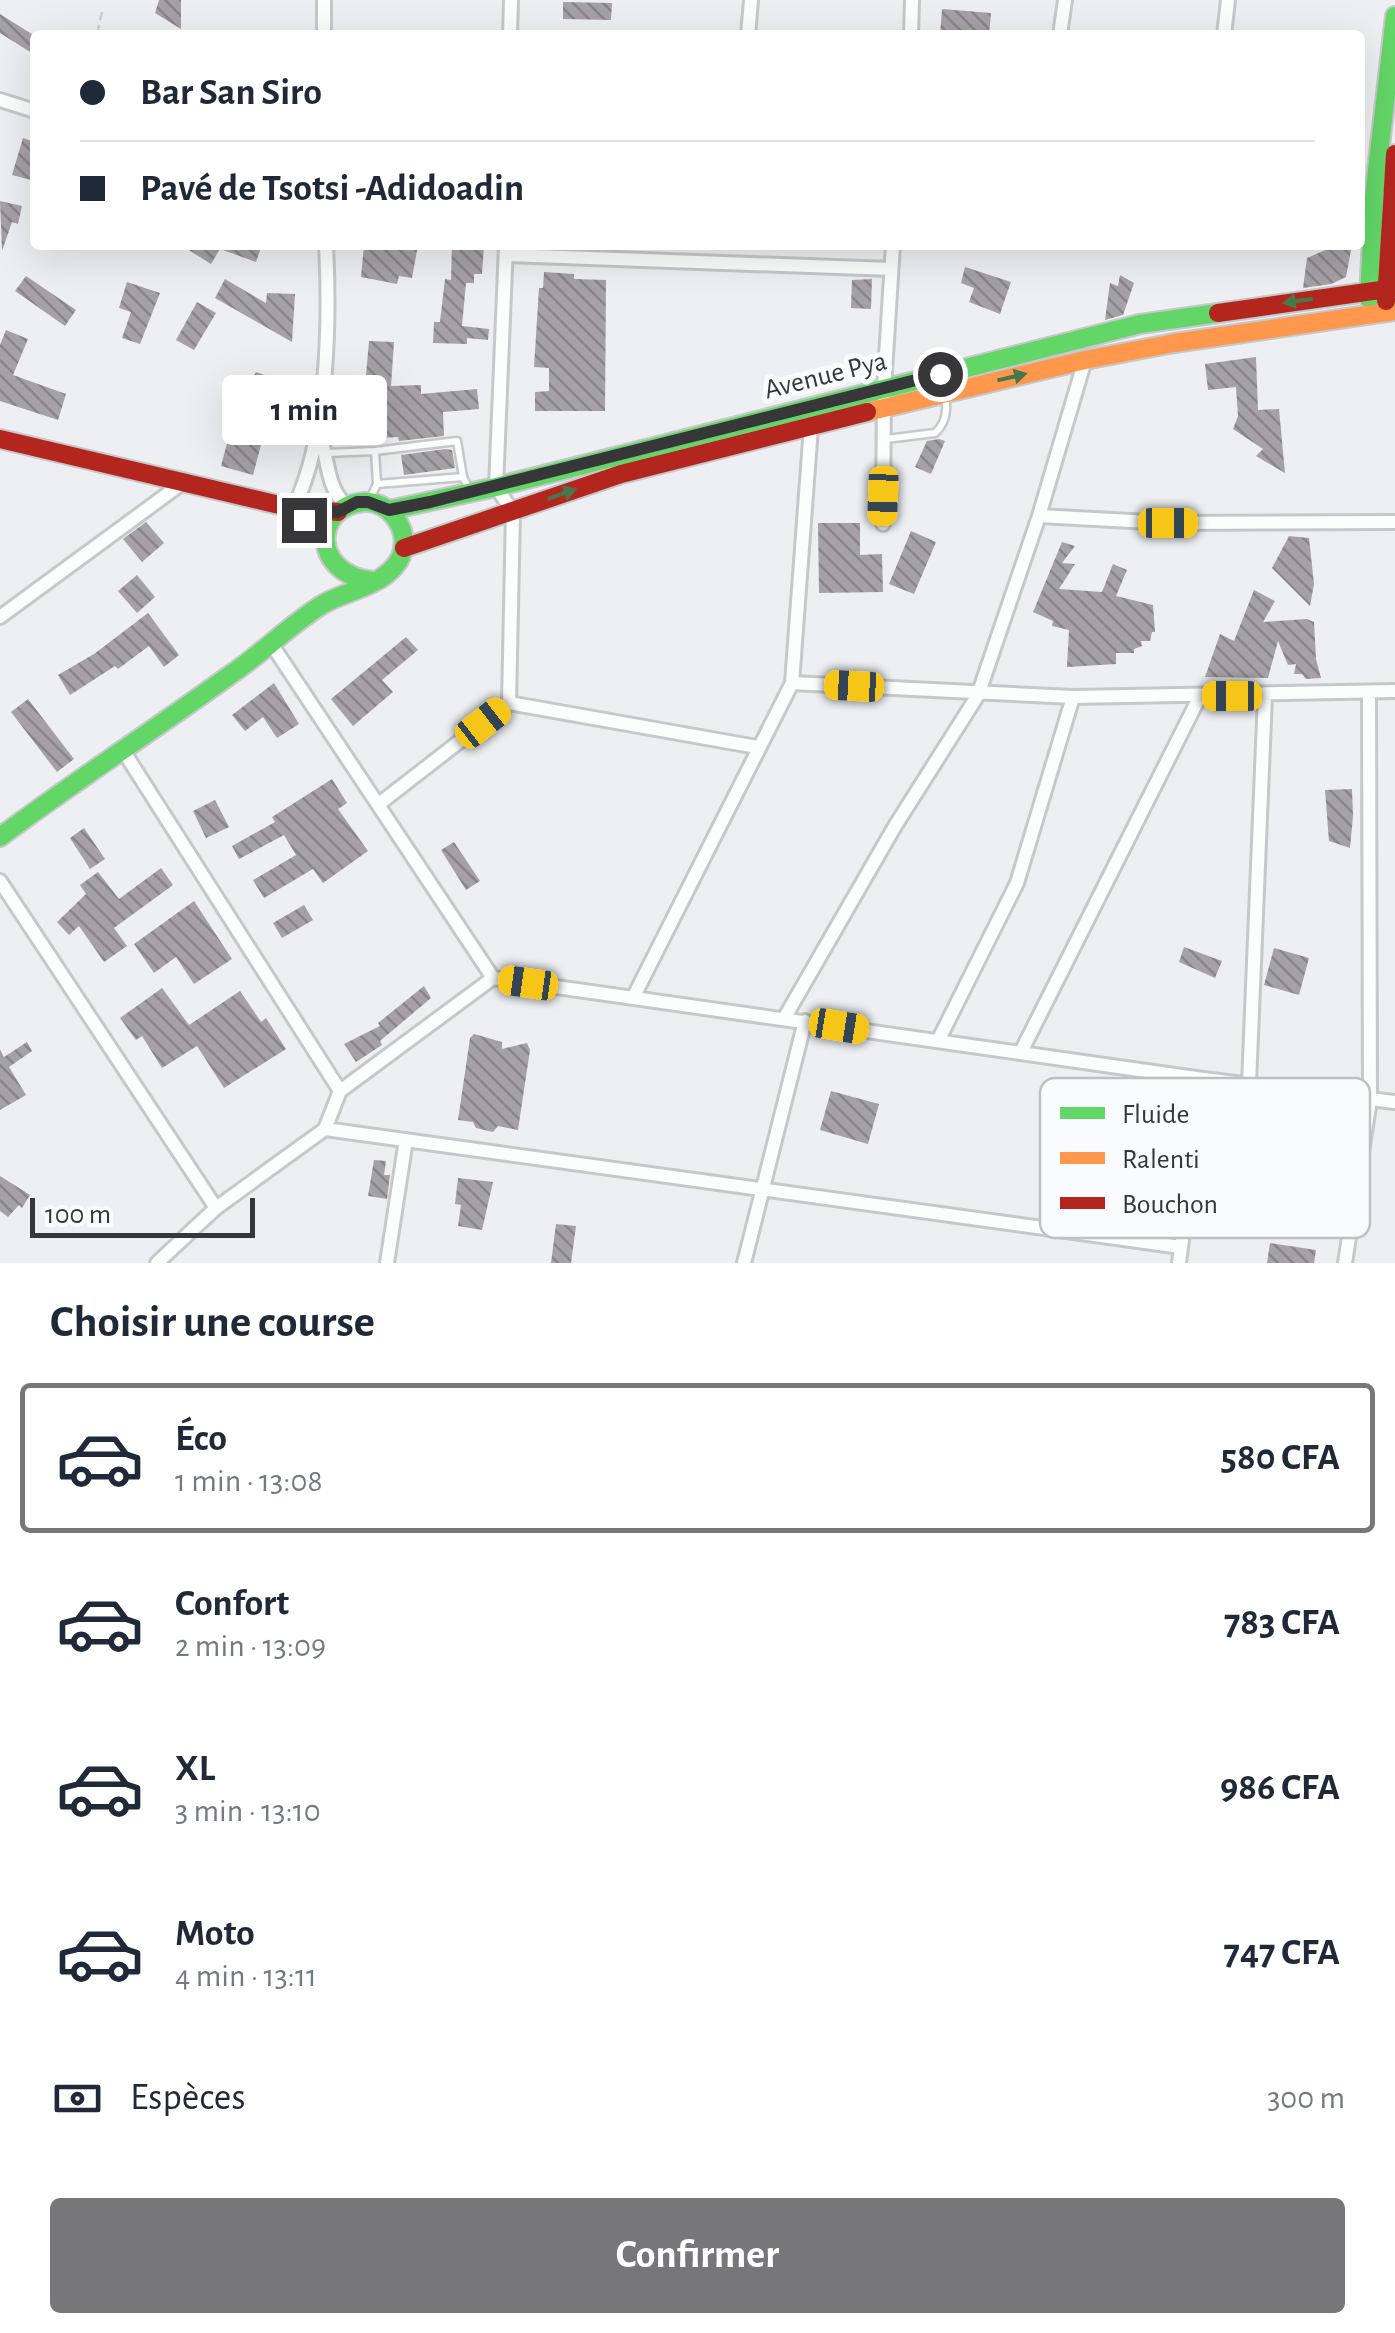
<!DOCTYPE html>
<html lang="fr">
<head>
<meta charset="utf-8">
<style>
  body { margin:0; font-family:"Alegreya Sans",sans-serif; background:#f6f6f7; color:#1f2937; height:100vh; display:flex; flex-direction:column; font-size:38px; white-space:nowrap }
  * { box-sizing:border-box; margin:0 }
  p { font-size:32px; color:#747a83 }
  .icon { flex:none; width:55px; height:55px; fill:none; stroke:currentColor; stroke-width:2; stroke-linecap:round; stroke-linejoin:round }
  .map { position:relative; height:1263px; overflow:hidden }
  .details { display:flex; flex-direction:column; background:#fff; flex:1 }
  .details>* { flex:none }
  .banner { position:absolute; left:30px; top:30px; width:1335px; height:220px; border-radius:10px; box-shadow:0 10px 40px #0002; display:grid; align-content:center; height:220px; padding:0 50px; background:#fff }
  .scale { position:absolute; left:30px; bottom:25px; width:225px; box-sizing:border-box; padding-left:10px; border:5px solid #37373a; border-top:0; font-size:28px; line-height:35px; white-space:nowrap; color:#37373a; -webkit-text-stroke:8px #fafbff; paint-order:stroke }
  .end { position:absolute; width:45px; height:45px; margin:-22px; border:12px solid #37373a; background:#fff; box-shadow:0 0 0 5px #fff }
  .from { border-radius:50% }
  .bubble { position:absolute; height:70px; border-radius:10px; background:#fff; box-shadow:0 10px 40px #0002; font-size:32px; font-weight:700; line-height:70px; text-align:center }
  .car { position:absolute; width:30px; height:60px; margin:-30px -15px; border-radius:12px; box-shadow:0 0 8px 2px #0007; background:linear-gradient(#f5c518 24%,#345 0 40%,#f5c518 0 76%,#345 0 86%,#f5c518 0) }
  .banner b { display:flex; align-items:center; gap:35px; height:95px; font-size:38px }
  .banner b+b { border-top:2px solid #e0e1e3 }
  .banner i { width:25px; height:25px; background:#1f2937 }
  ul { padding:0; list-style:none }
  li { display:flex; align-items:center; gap:30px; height:150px; margin:0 20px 15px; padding:0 30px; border:5px solid transparent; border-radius:10px }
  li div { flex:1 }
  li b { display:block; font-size:38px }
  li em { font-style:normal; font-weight:700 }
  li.current { border-color:#77777a }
  li>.icon { width:90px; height:90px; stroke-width:1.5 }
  h2 { padding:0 50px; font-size:45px; line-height:120px }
  .pay { display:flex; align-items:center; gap:25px; height:110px; padding:0 50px; font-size:38px }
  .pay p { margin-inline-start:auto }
  .button { display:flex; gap:20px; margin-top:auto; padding:20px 50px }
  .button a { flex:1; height:115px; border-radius:10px; background:#77777a; color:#fff; font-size:40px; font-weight:700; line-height:115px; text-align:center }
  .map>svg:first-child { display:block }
  .building { fill:url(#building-back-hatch) }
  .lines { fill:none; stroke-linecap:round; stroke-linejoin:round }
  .lane-casing { stroke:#c6c8ca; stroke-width:11 }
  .street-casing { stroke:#c6c8ca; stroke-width:18 }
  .fast-casing { stroke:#c6c8ca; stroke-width:22 }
  .slow-casing { stroke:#c6c8ca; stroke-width:22 }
  .jam-casing { stroke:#c6c8ca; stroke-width:22 }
  .path { stroke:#cececf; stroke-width:2.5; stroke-dasharray:10 5; stroke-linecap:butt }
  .lane { stroke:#fcfdfd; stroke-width:6 }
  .street { stroke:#fcfdfd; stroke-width:12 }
  .fast { stroke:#63d668; stroke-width:18 }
  .slow { stroke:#ff974d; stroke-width:18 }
  .jam { stroke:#b3261e; stroke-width:18 }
  .oneway { fill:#49774c }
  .route { stroke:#37373a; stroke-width:12 }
  .labels { text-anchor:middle; stroke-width:10; stroke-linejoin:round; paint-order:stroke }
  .street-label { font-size:28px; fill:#37373a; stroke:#fafbff }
  .key { fill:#fafbff; stroke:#c0c0c4; stroke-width:2.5 }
  .key-label { font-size:28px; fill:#37373a }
</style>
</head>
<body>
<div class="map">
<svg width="1395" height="1263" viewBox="0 0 1395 1263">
  <defs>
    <pattern id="building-back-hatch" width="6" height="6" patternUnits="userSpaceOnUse" patternTransform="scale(2.5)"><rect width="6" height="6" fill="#a6a1a6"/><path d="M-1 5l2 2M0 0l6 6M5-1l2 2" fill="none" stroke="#888488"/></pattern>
  </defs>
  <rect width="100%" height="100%" fill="#edeff2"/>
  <path class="building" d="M159,0h22v29l-26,-16z
    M563,2l49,1 -1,17 -48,-1z
    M942,9l49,4 -2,22h-49z
    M0,14l35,22v19l-35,-22z
    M23,138l12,4v39l-23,-6z
    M0,201l22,5 -4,18 -6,-2 -10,29z
    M181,245h81l-6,17 -36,-13 -9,15z
    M364,245h54l-6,33 -13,-2 -2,8 -36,-7z
    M452,245h32l-2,29h-8v9h-8l-4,43 27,3 -1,11 -21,-2v6l-34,-1 1,-21h6l5,-43 6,1z
    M1337,245h15l-6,32 -15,7 -28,4 4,-30z
    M965,267l46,15 -11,32 -31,-12 5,-14 -13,-5z
    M544,272l30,2v5l32,1 -1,131h-70v-19l14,-1v-23l-15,-1 5,-79h4z
    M1120,275l14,8 -11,32 -18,5 5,-37 8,3z
    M26,276l50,34 -11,16 -50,-35z
    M225,279l41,24 1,-10 28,1 -3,48 -77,-44z
    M872,279l-1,30 -20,-1 1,-28z
    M127,282l33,11 -20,51 -18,-6 9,-26 -12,-4z
    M197,302l19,11 -22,37 -18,-10z
    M6,330l22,9 -15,36 53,19 -8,26 -58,-19v-56z
    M369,341l25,1 -3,44 30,-1v9l56,-5 2,20 -36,3 1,24 -45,5 -1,-4 -40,2 -2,-18h14l-4,-46z
    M1256,357l2,53 21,-1 6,64 -29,-17 7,-7 -30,-20 5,-13 -2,-29 -28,3 -3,-26z
    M256,372l35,12 -7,22 -48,-1z
    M230,432l32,9 -9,34 -32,-9z
    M939,439l6,2 -14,33 -16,-7 12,-26z
    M445,449l7,1 3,18 -51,7 -3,-20z
    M146,522l18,21 -22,19 -19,-23z
    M818,523h42v32l22,-1 1,38 -64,1z
    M911,531l25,11 -22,52 -25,-10z
    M1289,536l20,2 5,46 -4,22 -38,-38z
    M1062,542l13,4 -13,17 13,1 -16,25 43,3 11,-28 14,6 -11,26 37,9 2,27h-3l-2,9h-9l1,5 -8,3v4h-18v11l-49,3 2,-37 -17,-4 1,-5 -20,-9z
    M137,575l18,22 -18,16 -19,-22z
    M1254,590l21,11 -12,21 44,-3 7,3 2,37 5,19 -15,1 -4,-5h-8l2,-10 -8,1 -10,-24 -10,37 -63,-1 15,-43 14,7z
    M148,613l31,42 -15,12 -15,-21 -31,23 -3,-3 -45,29 -12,-20 36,-21z
    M406,637l12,13 -36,30 11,12 -40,34 -22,-27z
    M274,683l25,41 -22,14 -14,-21 -18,14 -13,-16z
    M28,699l46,60 -17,13 -46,-60z
    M332,779l15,24 -9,6 30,42 -45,32 -10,-14 -49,29 -11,-18 43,-25 -12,-20 -45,24 -7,-13 43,-24 -3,-5z
    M1352,789l1,27 -3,32 -21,-7 -4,-51z
    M215,800l14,27 -23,11 -13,-27z
    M84,828l21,31 -15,10 -20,-31z
    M454,842l26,39 -14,9 -25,-40z
    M161,868l12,17 -59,43 13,18 -23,16 -25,-36 -10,9 -12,-13 29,-28 -6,-9 18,-13 21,27z
    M194,901l38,58 -38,25 -18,-27 -22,16 -20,-29z
    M304,905l9,15 -31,18 -9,-15z
    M1184,947l38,14 -7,17 -36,-16z
    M1274,948l35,10 -10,37 -35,-10z
    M424,986l7,12 -51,43 2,4 -26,17 -12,-18 36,-18 -2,-3z
    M162,988l27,37 51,-34 21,31 5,-4 20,31 -62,39 -27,-42 -35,22 -20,-32 -6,4 -16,-22z
    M474,1034l28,8v7l25,-6 3,7 -12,80 -20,-4 -5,6 -17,-4 -3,-6 -15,-2 12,-82z
    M27,1042l5,9 -23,16 17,28 -26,15v-60l4,7z
    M831,1091l48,13 -11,40 -48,-14z
    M374,1160l12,1 -2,14h6l-3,24 -19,-3z
    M0,1176l30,19 -8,13 -3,-3 -11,12 -8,-6z
    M458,1178l35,4 -11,48 -24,-4 3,-21 -6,-1z
    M556,1224l20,2 -5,37h-20z
    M1270,1243l46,7 -2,13h-47z"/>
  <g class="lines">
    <defs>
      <path id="lane" d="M886,439l49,-6c18,-16 10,-38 5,-58
        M326,453l49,-2
        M377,484l86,-7
        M369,501l8,-17 -2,-33 82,-10 6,36 7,14"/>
      <path id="street" d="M324,35v-35
        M510,35l1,-35
        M748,35l3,-35
        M911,35l1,-35
        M1060,35l5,-35
        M1224,35l4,-35
        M0,100l35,11
        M506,255l385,14
        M320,436c9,25 6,52 27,70
        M294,507c34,-69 36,-184 32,-262
        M1039,516l129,7 227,-1
        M883,524l1,-136 9,-143
        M0,617l181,-133
        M272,645l221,333
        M792,683l281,14 322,-6
        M509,703l248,44
        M124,752l216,339
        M379,804l130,-101 4,-191 -17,-25 10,-242
        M0,881l216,327
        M633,998l159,-315 19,-256
        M785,1017l110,-191 83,-131 61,-179 46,-156
        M938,1041l79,-158 56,-186
        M1021,1052l179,-356
        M1249,1084l16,-388
        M325,1129l856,118
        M157,1263l59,-55 109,-79 15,-38 153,-113 710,101 192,23
        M387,1263l19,-123
        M744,1263l61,-242
        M1179,1263l24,-184
        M1345,1263l25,-163 -1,-408"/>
      <path id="fast" d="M1369,299l5,-102 21,-181
        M389,510l107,-23 644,-163 78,-11
        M0,837c75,-56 154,-107 230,-162 31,-21 59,-49 90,-69 23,-15 55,-17 74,-39 12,-13 13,-33 2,-48 -7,-11 -20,-18 -32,-17 -51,4 -54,71 8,79"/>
      <path id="slow" d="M867,412l218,-52 89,-17 221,-32"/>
      <path id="jam" d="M1386,301l9,-147
        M1218,313l177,-25
        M0,439l288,68 50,5
        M404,548l217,-74 246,-62"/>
    </defs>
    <use href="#lane" class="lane-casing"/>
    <use href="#street" class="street-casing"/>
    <use href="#fast" class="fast-casing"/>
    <use href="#slow" class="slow-casing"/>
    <use href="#jam" class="jam-casing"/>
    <path class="path" d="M97,35l5,-23"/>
    <use href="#lane" class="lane"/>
    <use href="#street" class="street"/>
    <use href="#fast" class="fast"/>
    <use href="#slow" class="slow"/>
    <use href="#jam" class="jam"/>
  </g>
  <defs><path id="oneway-solid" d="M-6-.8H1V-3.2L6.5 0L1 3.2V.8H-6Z" transform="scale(2.5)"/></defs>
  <g class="oneway">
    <use href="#oneway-solid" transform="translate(1298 301) rotate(172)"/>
    <use href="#oneway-solid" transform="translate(1012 377) rotate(-13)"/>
    <use href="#oneway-solid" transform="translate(562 494) rotate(-19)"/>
  </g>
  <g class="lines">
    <path class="route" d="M304,520l-16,-13 50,5 19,-10h11l21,8 41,-8 510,-128"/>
  </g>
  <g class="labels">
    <g class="street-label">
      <text transform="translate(825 374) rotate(-14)" y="10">Avenue Pya</text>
    </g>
  </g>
  <rect x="1040" y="1078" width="330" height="160" rx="15" class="key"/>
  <rect x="1060" y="1107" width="45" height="12" fill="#63d668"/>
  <rect x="1060" y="1152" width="45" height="12" fill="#ff974d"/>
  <rect x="1060" y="1197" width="45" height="12" fill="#b3261e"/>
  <g class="key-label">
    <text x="1122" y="1123">Fluide</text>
    <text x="1122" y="1168">Ralenti</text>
    <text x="1122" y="1213">Bouchon</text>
  </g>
</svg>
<div class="scale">100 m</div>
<i class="end from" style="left:940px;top:374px"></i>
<i class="end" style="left:304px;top:520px"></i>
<div class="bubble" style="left:222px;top:375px;width:165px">1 min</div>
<i class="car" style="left:883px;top:496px;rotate:182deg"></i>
<i class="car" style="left:1168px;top:523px;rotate:90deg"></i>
<i class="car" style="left:854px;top:686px;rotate:273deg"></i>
<i class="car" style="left:1232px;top:696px;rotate:270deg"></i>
<i class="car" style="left:483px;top:723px;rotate:52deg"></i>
<i class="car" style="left:528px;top:983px;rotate:278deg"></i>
<i class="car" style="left:839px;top:1026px;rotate:99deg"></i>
<div class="banner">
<b><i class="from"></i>Bar San Siro</b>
<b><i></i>Pavé de Tsotsi -Adidoadin</b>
</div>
</div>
<section class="details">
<h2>Choisir une course</h2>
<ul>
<li class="current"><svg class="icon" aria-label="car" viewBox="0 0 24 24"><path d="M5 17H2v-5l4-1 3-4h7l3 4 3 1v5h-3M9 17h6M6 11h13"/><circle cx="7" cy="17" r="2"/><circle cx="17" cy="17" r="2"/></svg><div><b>Éco</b><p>1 min · 13:08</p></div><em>580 CFA</em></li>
<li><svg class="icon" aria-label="car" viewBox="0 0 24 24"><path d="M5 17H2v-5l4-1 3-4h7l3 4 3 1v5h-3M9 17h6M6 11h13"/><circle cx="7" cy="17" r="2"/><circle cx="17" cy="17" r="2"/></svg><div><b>Confort</b><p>2 min · 13:09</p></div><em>783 CFA</em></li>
<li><svg class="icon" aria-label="car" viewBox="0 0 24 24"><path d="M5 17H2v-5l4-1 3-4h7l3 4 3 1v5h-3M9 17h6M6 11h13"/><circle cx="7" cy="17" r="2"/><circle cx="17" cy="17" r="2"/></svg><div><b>XL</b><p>3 min · 13:10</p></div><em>986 CFA</em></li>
<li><svg class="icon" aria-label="car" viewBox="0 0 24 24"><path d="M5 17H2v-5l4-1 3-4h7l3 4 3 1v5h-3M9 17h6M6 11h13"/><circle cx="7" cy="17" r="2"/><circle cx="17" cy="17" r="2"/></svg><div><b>Moto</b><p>4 min · 13:11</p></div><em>747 CFA</em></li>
</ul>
<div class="pay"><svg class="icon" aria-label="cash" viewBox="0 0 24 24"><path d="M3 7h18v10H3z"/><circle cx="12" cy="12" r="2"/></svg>Espèces<p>300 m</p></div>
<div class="button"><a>Confirmer</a></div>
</section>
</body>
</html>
